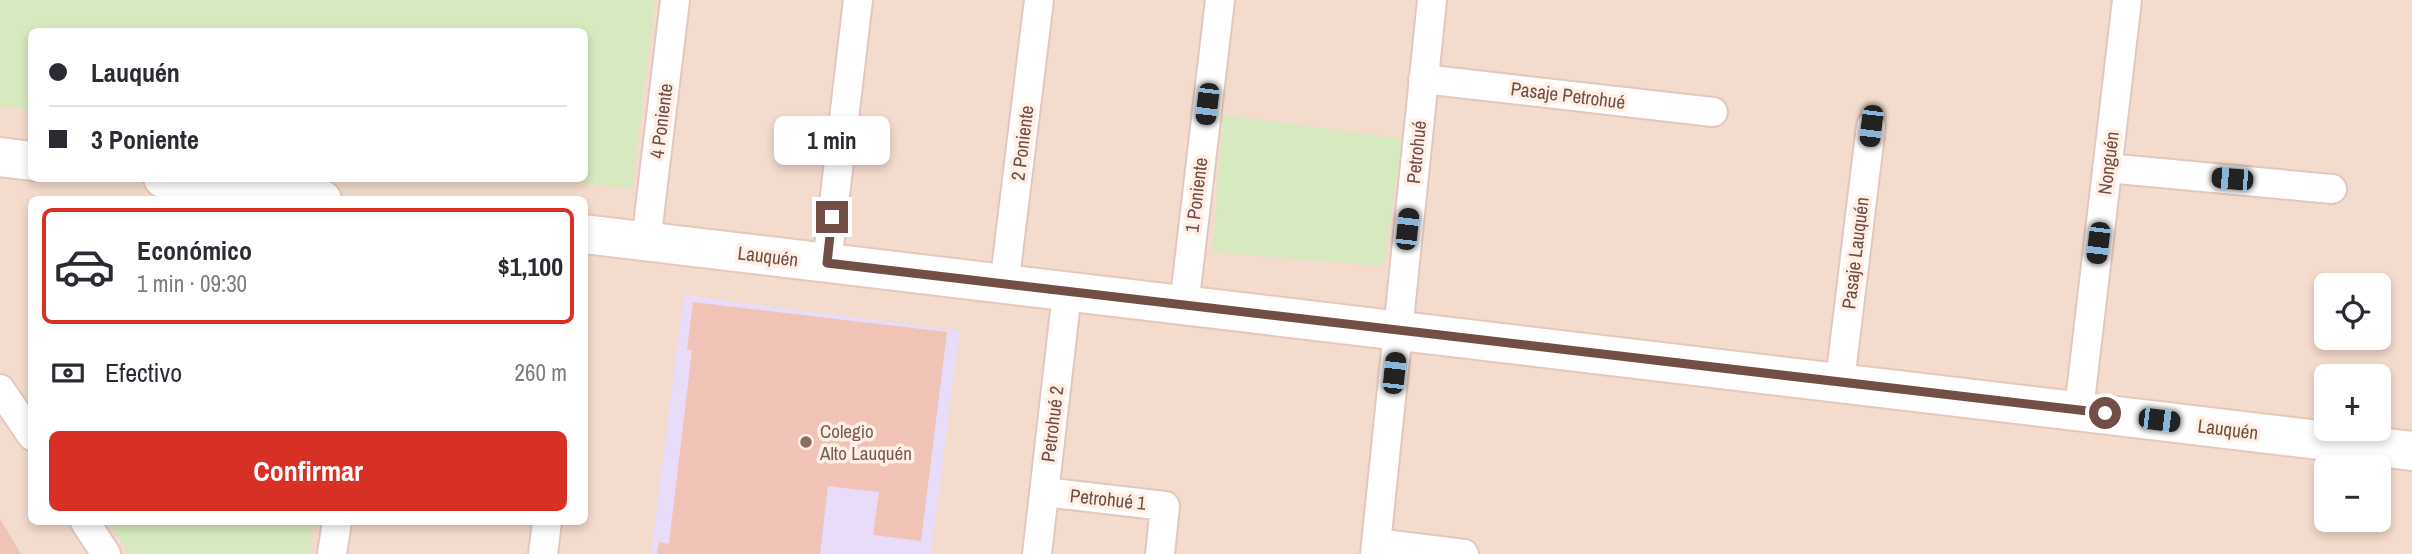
<!DOCTYPE html>
<html lang="es">
<head>
<meta charset="utf-8">
<style>
  body { margin:0; font-family:"Archivo Narrow",sans-serif; background:#f7f7f7; color:#2b2b33; height:100vh; display:flex; flex-direction:column; font-size:26px; white-space:nowrap }
  * { box-sizing:border-box; margin:0 }
  p { font-size:23px; color:#7c7c81 }
  .icon { flex:none; width:38px; height:38px; fill:none; stroke:currentColor; stroke-width:2; stroke-linecap:round; stroke-linejoin:round }
  .map { position:relative; flex:1; overflow:hidden }
  .panel { position:absolute; left:28px; top:196px; width:560px; height:329px; display:flex; flex-direction:column; background:#fff; border-radius:10px; box-shadow:0 4px 10px #0003 }
  .panel>* { flex:none }
  .top-card { position:absolute; left:28px; top:28px; width:560px; height:154px; border-radius:10px; box-shadow:0 4px 10px #0003; display:grid; align-content:center; height:154px; padding:0 21px; background:#fff }
  .fabs { position:absolute; left:2314px; top:273px; display:grid; gap:14px }
  .fabs a { display:grid; place-items:center; width:77px; height:77px; border-radius:10px; background:#fff; box-shadow:0 4px 10px #0003; font-size:35px }
  .end { position:absolute; width:32px; height:32px; margin:-16px; border:9px solid #724e47; background:#fff; box-shadow:0 0 0 4px #fff }
  .from { border-radius:50% }
  .bubble { position:absolute; height:49px; border-radius:10px; background:#fff; box-shadow:0 4px 10px #0003; font-size:23px; font-weight:800; line-height:49px; text-align:center }
  .car { position:absolute; width:21px; height:42px; margin:-21px -10px; border-radius:9px; box-shadow:0 0 5px 2px #0007; background:linear-gradient(#222 24%,#8ab4d8 0 40%,#222 0 76%,#8ab4d8 0 86%,#222 0) }
  .top-card b { display:flex; align-items:center; gap:24px; height:66px; font-size:26px }
  .top-card b+b { border-top:2px solid #e1e1e2 }
  .top-card i { width:18px; height:18px; background:#2b2b33 }
  ul { padding:12px 0 0; list-style:none }
  li { display:flex; align-items:center; gap:21px; height:116px; margin:0 14px 10px; padding:0 7px; border:4px solid transparent; border-radius:10px }
  li div { flex:1 }
  li b { display:block; font-size:26px }
  li em { font-style:normal; font-weight:800 }
  li.selected { border-color:#d93025 }
  li>.icon { width:63px; height:63px; stroke-width:1.5 }
  .pay { display:flex; align-items:center; gap:18px; height:77px; padding:0 21px; font-size:26px }
  .pay p { margin-inline-start:auto }
  .primary-button { display:flex; gap:14px; margin-top:auto; padding:14px 21px }
  .primary-button a { flex:1; height:80px; border-radius:10px; background:#d93025; color:#fff; font-size:28px; font-weight:800; line-height:80px; text-align:center }
  .map>svg:first-child { display:block }
  .residential { fill:#f3dbcd; fill-rule:evenodd }
  .education { fill:#e8dcf8 }
  .green { fill:#d7e9be }
  .building { fill:#f1c2b6 }
  .lines { fill:none; stroke-linecap:round; stroke-linejoin:round }
  .street-casing { stroke:#e2c7be; stroke-width:32 }
  .secondary-casing { stroke:#e7c7bb; stroke-width:42 }
  .street { stroke:#fff; stroke-width:28 }
  .secondary { stroke:#fff; stroke-width:38 }
  .route { stroke:#724e47; stroke-width:9 }
  .education-dot { fill:#8d6e63; stroke:#ffefe4; stroke-width:2.5 }
  .labels { text-anchor:middle; stroke-width:7; stroke-linejoin:round; paint-order:stroke }
  .street-label { font-size:19px; fill:#724e47; stroke:#ffefe4 }
  .education-label { font-size:19px; fill:#785e54; stroke:#ffefe4; text-anchor:start }
</style>
</head>
<body>
<div class="map">
<svg width="2412" height="554" viewBox="0 0 2412 554">
  <rect width="100%" height="100%" fill="#fcebde"/>
  <path class="residential" d="M0,0h2412v554h-2412zM32,32h552v146h-552zM32,200h552v322h-552zM2326,285h52v53h-52zM2326,376h52v53h-52zM2326,467h52v53h-52z"/>
  <path class="education" d="M684,295l276,36 -29,223h-280z"/>
  <path class="green" d="M0,0h655l-23,189 -81,-10 33,-1v-146h-552l-1,78 -31,-4z
    M1223,115l179,24 -18,127 -171,-14z
    M109,522h204l-3,32h-181z"/>
  <path class="building" d="M693,302l254,30 -26,209 -48,-6 6,-43 -51,-6 -8,68h-163l2,-12 10,2 23,-194h-5z
    M0,519l21,35h-21z"/>
  <g class="lines">
    <defs>
      <path id="street" d="M1423,79l290,33
        M2107,168l225,21
        M646,242l29,-242
        M827,263l31,-263
        M1004,286l35,-286
        M1184,306l36,-306
        M1840,381l31,-255
        M0,389l32,47
        M2079,410l48,-410
        M1044,492l121,14 -5,48
        M85,522l21,32
        M1376,543l88,11
        M332,554l5,-32
        M543,554l4,-32
        M1037,554l30,-261
        M1375,554l57,-554"/>
      <path id="secondary" d="M0,157l32,4
        M163,178l159,22
        M584,234c609,78 1219,140 1828,217"/>
    </defs>
    <use href="#street" class="street-casing"/>
    <use href="#secondary" class="secondary-casing"/>
    <use href="#street" class="street"/>
    <use href="#secondary" class="secondary"/>
  </g>
  <g class="lines">
    <path class="route" d="M832,217l-5,46 1278,150"/>
  </g>
  <circle class="education-dot" cx="806" cy="442" r="7"/>
  <g class="labels">
    <g class="street-label">
      <text transform="translate(1568 95) rotate(7)" y="7">Pasaje Petrohué</text>
      <text transform="translate(661 121) rotate(-83)" y="7">4 Poniente</text>
      <text transform="translate(1022 143) rotate(-83)" y="7">2 Poniente</text>
      <text transform="translate(1416 152) rotate(-84)" y="7">Petrohué</text>
      <text transform="translate(2108 163) rotate(-83)" y="7">Nonguén</text>
      <text transform="translate(1196 195) rotate(-83)" y="7">1 Poniente</text>
      <text transform="translate(1855 253) rotate(-83)" y="7">Pasaje Lauquén</text>
      <text transform="translate(768 256) rotate(7)" y="7">Lauquén</text>
      <text transform="translate(1052 424) rotate(-83)" y="7">Petrohué 2</text>
      <text transform="translate(2228 429) rotate(7)" y="7">Lauquén</text>
      <text transform="translate(1108 499) rotate(6)" y="7">Petrohué 1</text>
    </g>
    <g class="education-label">
      <text x="820" y="438">Colegio<tspan x="820" dy="22">Alto Lauquén</tspan></text>
    </g>
  </g>
</svg>
<div class="fabs">
<a><svg class="icon" aria-label="locate" viewBox="0 0 24 24"><circle cx="12" cy="12" r="6"/><path d="M12 2v4M12 18v4M2 12h4M18 12h4"/></svg></a>
<a>+</a>
<a>−</a>
</div>
<i class="end from" style="left:2105px;top:413px"></i>
<i class="end" style="left:832px;top:217px"></i>
<div class="bubble" style="left:774px;top:116px;width:116px">1 min</div>
<i class="car" style="left:1207px;top:104px;rotate:187deg"></i>
<i class="car" style="left:1871px;top:126px;rotate:187deg"></i>
<i class="car" style="left:2232px;top:179px;rotate:275deg"></i>
<i class="car" style="left:1407px;top:229px;rotate:6deg"></i>
<i class="car" style="left:2098px;top:243px;rotate:187deg"></i>
<i class="car" style="left:1394px;top:373px;rotate:6deg"></i>
<i class="car" style="left:2159px;top:420px;rotate:97deg"></i>
<div class="top-card">
<b><i class="from"></i>Lauquén</b>
<b><i></i>3 Poniente</b>
</div>
<section class="panel">
<ul>
<li class="selected"><svg class="icon" aria-label="car" viewBox="0 0 24 24"><path d="M5 17H2v-5l4-1 3-4h7l3 4 3 1v5h-3M9 17h6M6 11h13"/><circle cx="7" cy="17" r="2"/><circle cx="17" cy="17" r="2"/></svg><div><b>Económico</b><p>1 min · 09:30</p></div><em>$1,100</em></li>
</ul>
<div class="pay"><svg class="icon" aria-label="cash" viewBox="0 0 24 24"><path d="M3 7h18v10H3z"/><circle cx="12" cy="12" r="2"/></svg>Efectivo<p>260 m</p></div>
<div class="primary-button"><a>Confirmar</a></div>
</section>
</div>
</body>
</html>
